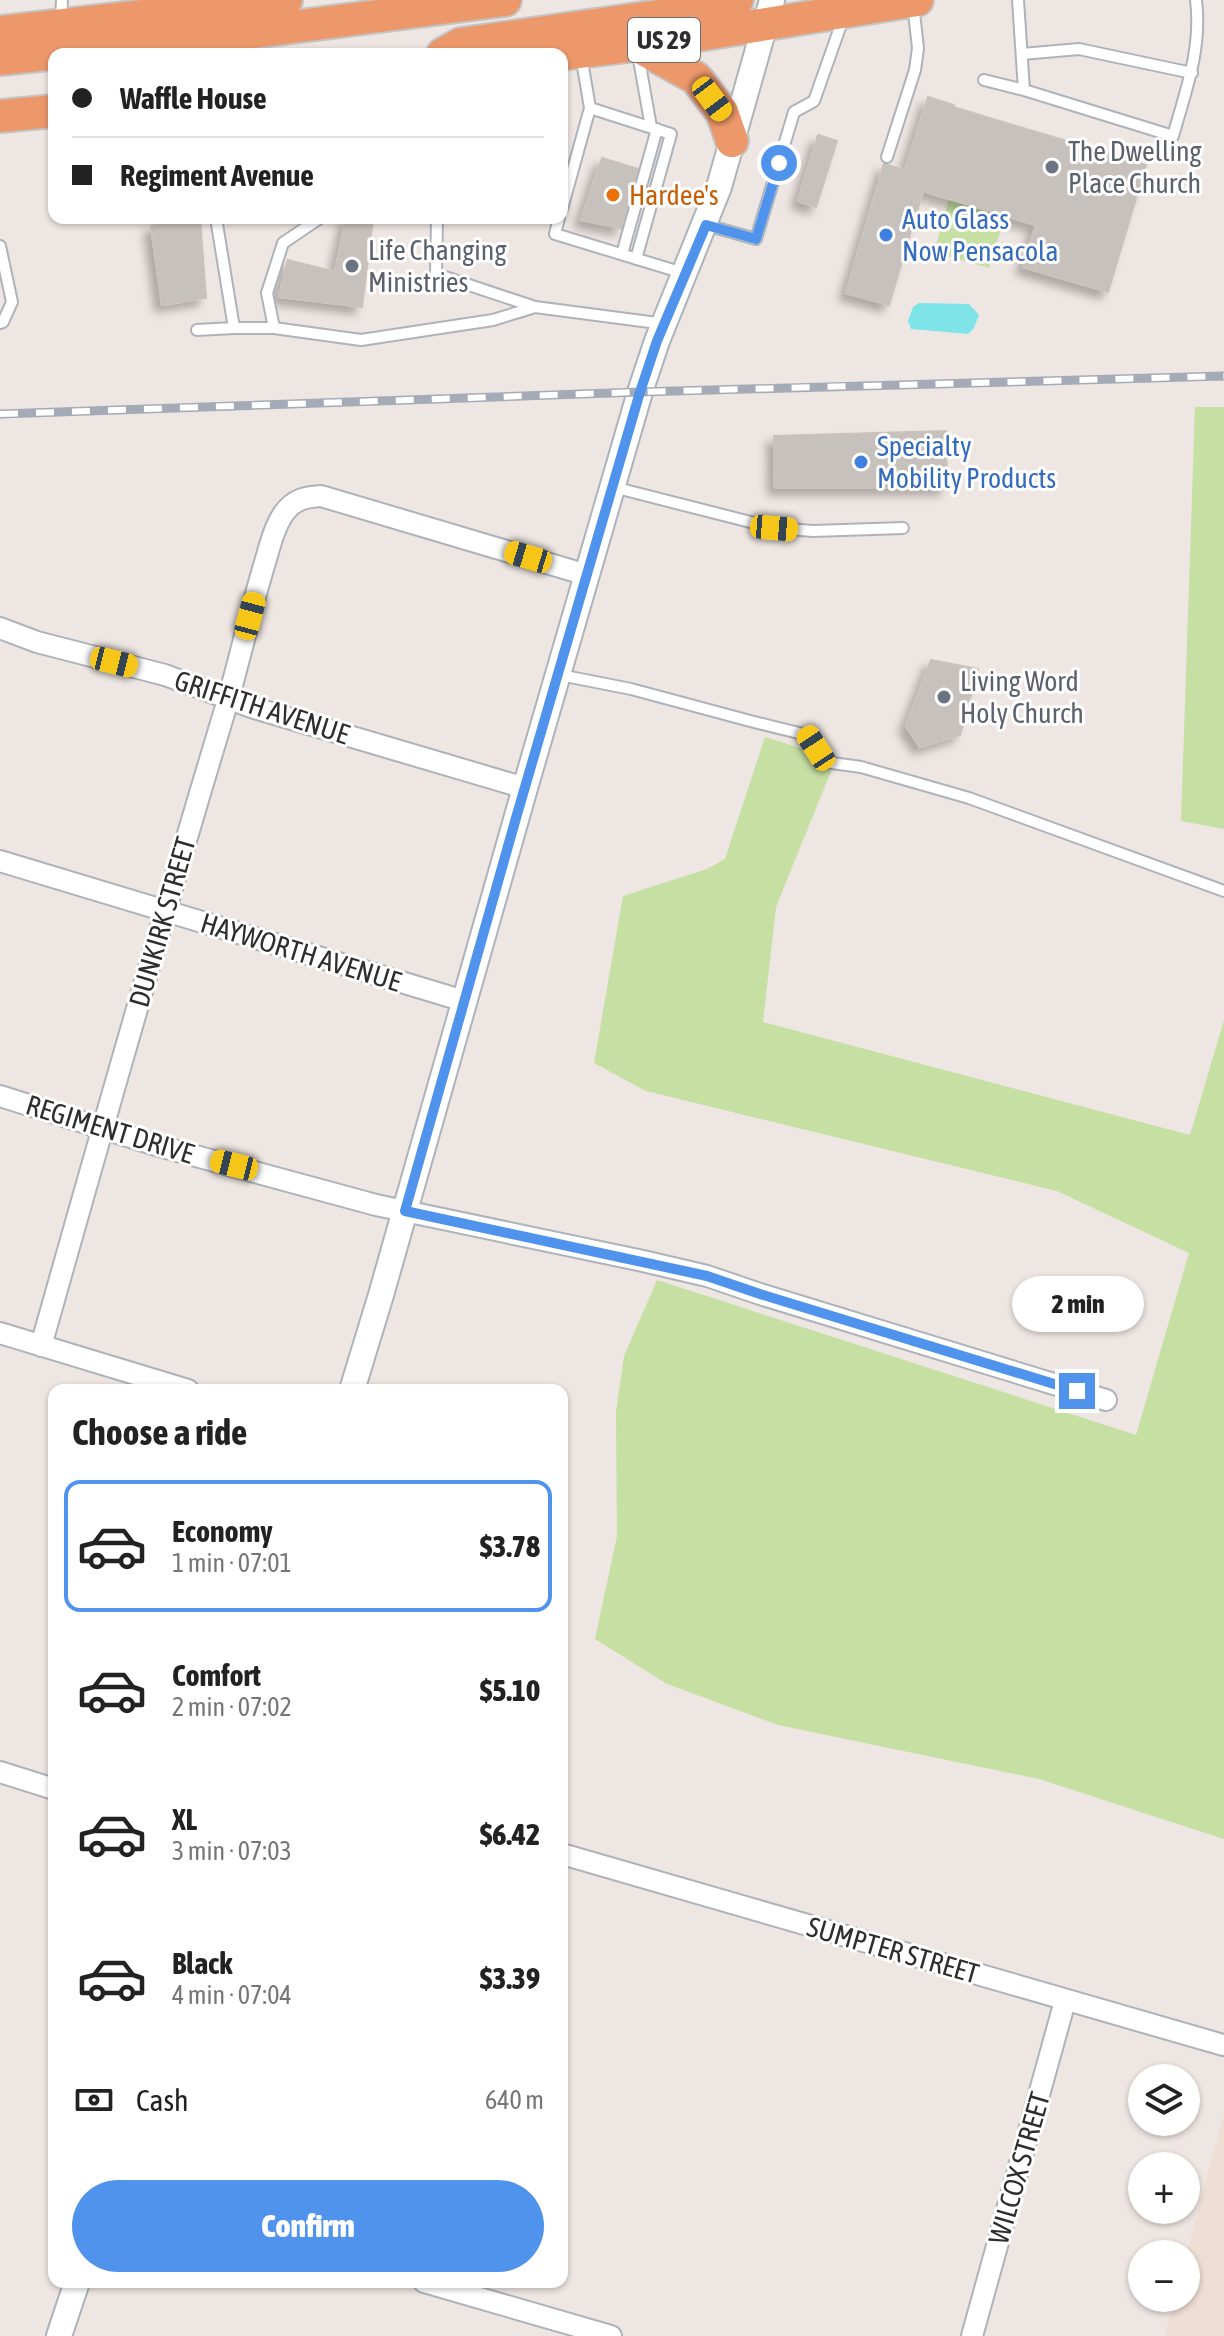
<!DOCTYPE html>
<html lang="en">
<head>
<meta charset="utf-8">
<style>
  body { margin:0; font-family:"Asap Condensed",sans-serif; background:#f6f6f6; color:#222; height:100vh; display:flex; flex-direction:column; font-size:30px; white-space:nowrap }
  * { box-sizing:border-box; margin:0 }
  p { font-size:26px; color:#767676 }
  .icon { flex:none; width:44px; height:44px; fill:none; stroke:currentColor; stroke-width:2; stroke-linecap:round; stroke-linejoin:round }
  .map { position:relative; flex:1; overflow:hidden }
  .sheet { position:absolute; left:48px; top:1384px; width:520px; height:904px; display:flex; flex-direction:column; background:#fff; border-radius:16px; box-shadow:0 2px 6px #0004 }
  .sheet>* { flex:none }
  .guide { position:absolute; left:48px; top:48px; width:520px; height:176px; border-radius:16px; box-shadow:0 2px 6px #0004; display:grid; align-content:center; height:176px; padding:0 24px; background:#fff }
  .controls { position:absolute; left:1128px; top:2064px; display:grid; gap:16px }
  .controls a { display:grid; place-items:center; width:72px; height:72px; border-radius:50%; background:#fff; box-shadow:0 2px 6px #0004; font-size:40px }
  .end { position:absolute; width:36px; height:36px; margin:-18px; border:10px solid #5093ed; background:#fff; box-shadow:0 0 0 4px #fff }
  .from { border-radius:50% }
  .bubble { position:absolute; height:56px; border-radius:28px; background:#fff; box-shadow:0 2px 6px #0004; font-size:26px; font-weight:800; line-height:56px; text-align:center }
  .car { position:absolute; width:24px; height:48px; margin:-24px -12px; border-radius:10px; box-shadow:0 0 6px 2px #0007; background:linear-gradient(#f5c518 24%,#345 0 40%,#f5c518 0 76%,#345 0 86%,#f5c518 0) }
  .guide b { display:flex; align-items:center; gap:28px; height:76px; font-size:30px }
  .guide b+b { border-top:2px solid #e0e0e0 }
  .guide i { width:20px; height:20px; background:#222 }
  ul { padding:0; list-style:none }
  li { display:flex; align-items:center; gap:24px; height:132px; margin:0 16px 12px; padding:0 8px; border:4px solid transparent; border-radius:16px }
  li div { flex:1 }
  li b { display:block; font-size:30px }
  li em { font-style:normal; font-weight:800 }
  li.active { border-color:#5093ed }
  li>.icon { width:72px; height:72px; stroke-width:1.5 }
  h2 { padding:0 24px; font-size:36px; line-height:96px }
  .pay { display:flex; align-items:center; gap:20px; height:88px; padding:0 24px; font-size:30px }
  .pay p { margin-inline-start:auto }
  .primary-button { display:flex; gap:16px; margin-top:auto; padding:16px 24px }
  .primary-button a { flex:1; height:92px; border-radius:48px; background:#5093ed; color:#fff; font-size:32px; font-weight:800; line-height:92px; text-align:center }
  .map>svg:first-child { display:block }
  .education { fill:#eeded3 }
  .green { fill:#c6dfa3 }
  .water { fill:#7ee4e7 }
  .building { fill:#c7c1bd; stroke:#cac1bb; stroke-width:2; filter:url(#shadow) }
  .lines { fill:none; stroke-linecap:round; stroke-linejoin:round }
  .service-casing { stroke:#aeb3b9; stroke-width:14 }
  .minor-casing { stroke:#aeb3b9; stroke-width:24 }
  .tertiary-casing { stroke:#aeb3b9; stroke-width:28 }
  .trunk-casing { stroke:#c4c4c4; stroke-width:36 }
  .service { stroke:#fff; stroke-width:10 }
  .minor { stroke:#fff; stroke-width:20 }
  .tertiary { stroke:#fff; stroke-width:24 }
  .trunk { stroke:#ed986b; stroke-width:32 }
  .rail-casing { stroke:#a4abb6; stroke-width:9 }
  .rail { stroke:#fff; stroke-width:6; stroke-dasharray:18; stroke-linecap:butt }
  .route { stroke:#5093ed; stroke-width:10 }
  .worship-dot { fill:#6b7280; stroke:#fff; stroke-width:3 }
  .food-dot { fill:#e8710a; stroke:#fff; stroke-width:3 }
  .shop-dot { fill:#3f7fe0; stroke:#fff; stroke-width:3 }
  .labels { text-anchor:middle; stroke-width:6; stroke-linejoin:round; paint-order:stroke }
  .shield { fill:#fff; stroke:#6d6d6d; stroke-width:2 }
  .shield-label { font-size:26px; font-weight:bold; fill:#2e2e2e }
  .worship-label { font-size:28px; fill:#5b616d; stroke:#fff; text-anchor:start }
  .food-label { font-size:28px; fill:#c56008; stroke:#fff; text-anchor:start }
  .shop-label { font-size:28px; fill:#366cbe; stroke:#fff; text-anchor:start }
  .street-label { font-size:28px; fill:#2e2e2e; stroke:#fff }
</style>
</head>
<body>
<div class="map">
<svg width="1224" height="2336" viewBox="0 0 1224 2336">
  <defs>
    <filter id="shadow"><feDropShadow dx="-7" dy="7" stdDeviation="4" flood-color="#0004"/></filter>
  </defs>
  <rect width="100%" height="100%" fill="#eee6e2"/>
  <path class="education" d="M1224,2114v222h-59l10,-38h11v-42z"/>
  <path class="green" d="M949,199l56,17 -16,52 -55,-16z
    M1195,407h29v422l-43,-8z
    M765,737l71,22 -60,148 -13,115 427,113 34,-115v819l-185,-60 -261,-54 -111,-41 -72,-45 22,-103 -1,-124 8,-56 33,-76 479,155 53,-182 -132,-62 -411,-100 -52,-28 29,-167 84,-27 18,-10z"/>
  <path class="water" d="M919,303l50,1 10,11 -5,13 -6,6 -57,-5 -3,-8 5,-14z"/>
  <path class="building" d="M928,97l26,8 -1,2 193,58 -38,127 -85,-25 13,-42 -113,-34 -34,114 -43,-12 38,-129 21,6z
    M818,135l19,6 -21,66 -18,-6z
    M602,158l36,11 -17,59 -40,-8z
    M185,218h15l6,80 -44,7 -11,-79z
    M346,218h27l-11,89 -83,-10 9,-37 47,12z
    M946,431l1,57h-172l-1,-52z
    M931,660l47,9 -18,66 -40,12 -14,-21z"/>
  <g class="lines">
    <defs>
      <path id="service" d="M1018,0l6,90
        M61,19l1,-19
        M638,54l13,73
        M1022,54l57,-5 113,24
        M984,80l40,10 149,46c13,-46 29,-88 23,-136
        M590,108l81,26 -35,125
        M887,157l28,-87 3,-22 -5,-44
        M562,209l28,-101 -9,-53
        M320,218l-37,25 -16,50 7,35 87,12 132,-20 42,-13 130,17
        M437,218l-1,56 99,33
        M559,218l-4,16 128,39
        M706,225l50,14 38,-127 20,-11 30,-85
        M0,246l12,56 -9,20 -3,1
        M622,254l35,-125
        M234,328h40
        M197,330l37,-2 -18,-110
        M613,487l161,41 39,3 90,-3
        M560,675l71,14 123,33 53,13 18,27 36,5 108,31 255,93"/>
      <path id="minor" d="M0,628l37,14 128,33 86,32 274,81
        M0,861l464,140
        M0,1096l159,50 217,59 267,56 64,15 53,18 346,106
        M0,1333l188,57
        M41,1346c60,-213 120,-425 184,-636 14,-47 24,-94 38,-141 6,-19 10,-40 21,-56 10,-14 22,-16 37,-17l266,79
        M0,1772l54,17
        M562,1854l661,191
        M424,2282l187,54
        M972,2336l93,-335"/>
      <path id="tertiary" d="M352,1390l29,-95 144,-507 115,-396 17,-51 62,-154 53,-187
        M59,2336l18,-54"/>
      <path id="trunk" d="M0,32l286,-32
        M636,45l60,33 26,34 10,29
        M443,54l18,-10 241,-34 35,-10
        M562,54l74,-9 281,-45
        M0,59l213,-22 292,-37
        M0,116l54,-5"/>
    </defs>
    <use href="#service" class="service-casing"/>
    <use href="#minor" class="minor-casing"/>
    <use href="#tertiary" class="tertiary-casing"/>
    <use href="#trunk" class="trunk-casing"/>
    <use href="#service" class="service"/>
    <use href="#minor" class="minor"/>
    <use href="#tertiary" class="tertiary"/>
    <use href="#trunk" class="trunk"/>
    <defs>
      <path id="rail" d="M0,414l640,-22 584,-16"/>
    </defs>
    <use href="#rail" class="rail-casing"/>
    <use href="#rail" class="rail"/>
  </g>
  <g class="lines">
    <path class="route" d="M779,163l-23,76 -50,-14 -49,116 -17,51 -124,426 -111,393 302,65 53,18 317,97"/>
  </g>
  <g class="worship-dot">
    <circle cx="1052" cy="167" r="8"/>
    <circle cx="352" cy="266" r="8"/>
    <circle cx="944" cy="697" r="8"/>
  </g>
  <circle class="food-dot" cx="613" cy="195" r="8"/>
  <g class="shop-dot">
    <circle cx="886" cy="235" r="8"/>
    <circle cx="861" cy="462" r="8"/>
  </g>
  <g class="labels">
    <rect class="shield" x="628" y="18" width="72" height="44" rx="6"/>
    <g class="shield-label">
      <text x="664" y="49">US 29</text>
    </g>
    <g class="worship-label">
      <text x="1068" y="161">The Dwelling<tspan x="1068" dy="32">Place Church</tspan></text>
      <text x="368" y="260">Life Changing<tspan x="368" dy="32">Ministries</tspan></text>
      <text x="960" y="691">Living Word<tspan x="960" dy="32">Holy Church</tspan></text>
    </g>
    <g class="food-label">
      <text x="629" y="205">Hardee's</text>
    </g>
    <g class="shop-label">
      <text x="902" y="229">Auto Glass<tspan x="902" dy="32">Now Pensacola</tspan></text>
      <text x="877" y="456">Specialty<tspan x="877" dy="32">Mobility Products</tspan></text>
    </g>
    <g class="street-label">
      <text transform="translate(262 707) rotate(18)" y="10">GRIFFITH AVENUE</text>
      <text transform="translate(162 922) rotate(-74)" y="10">DUNKIRK STREET</text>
      <text transform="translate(301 952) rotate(17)" y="10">HAYWORTH AVENUE</text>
      <text transform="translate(110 1129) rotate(17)" y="10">REGIMENT DRIVE</text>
      <text transform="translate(893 1950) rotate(16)" y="10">SUMPTER STREET</text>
      <text transform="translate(1019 2168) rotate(-74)" y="10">WILCOX STREET</text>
    </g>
  </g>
</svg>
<div class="controls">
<a><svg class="icon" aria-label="layers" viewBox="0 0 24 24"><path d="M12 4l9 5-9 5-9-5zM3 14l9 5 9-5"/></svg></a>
<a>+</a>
<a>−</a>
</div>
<i class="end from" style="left:779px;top:163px"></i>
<i class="end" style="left:1077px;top:1391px"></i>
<div class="bubble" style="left:1012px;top:1276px;width:132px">2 min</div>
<i class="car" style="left:712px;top:99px;rotate:143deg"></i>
<i class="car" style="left:774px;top:528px;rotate:95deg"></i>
<i class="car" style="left:528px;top:557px;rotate:287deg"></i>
<i class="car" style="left:250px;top:616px;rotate:15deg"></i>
<i class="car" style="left:114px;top:662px;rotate:104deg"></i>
<i class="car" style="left:816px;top:748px;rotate:327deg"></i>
<i class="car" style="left:234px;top:1165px;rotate:284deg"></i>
<div class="guide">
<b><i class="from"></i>Waffle House</b>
<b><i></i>Regiment Avenue</b>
</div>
<section class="sheet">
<h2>Choose a ride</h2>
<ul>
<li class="active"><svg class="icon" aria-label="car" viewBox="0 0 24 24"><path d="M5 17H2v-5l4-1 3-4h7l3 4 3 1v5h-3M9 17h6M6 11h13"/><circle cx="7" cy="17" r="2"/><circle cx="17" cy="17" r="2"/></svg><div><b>Economy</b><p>1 min · 07:01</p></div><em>$3.78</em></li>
<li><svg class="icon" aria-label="car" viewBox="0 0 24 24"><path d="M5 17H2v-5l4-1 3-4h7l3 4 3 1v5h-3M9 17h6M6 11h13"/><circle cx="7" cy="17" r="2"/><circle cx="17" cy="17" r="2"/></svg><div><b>Comfort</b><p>2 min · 07:02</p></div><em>$5.10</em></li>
<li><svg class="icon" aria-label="car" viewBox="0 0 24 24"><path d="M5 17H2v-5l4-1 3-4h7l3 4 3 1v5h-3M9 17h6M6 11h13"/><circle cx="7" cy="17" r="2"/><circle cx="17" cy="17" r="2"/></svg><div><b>XL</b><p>3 min · 07:03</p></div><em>$6.42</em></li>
<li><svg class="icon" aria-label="car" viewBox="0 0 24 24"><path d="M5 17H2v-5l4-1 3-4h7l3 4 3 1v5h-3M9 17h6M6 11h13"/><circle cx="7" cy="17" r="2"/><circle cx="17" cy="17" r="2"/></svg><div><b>Black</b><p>4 min · 07:04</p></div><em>$3.39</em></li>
</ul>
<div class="pay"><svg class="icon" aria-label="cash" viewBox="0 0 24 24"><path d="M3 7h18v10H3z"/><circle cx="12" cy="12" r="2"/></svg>Cash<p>640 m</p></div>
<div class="primary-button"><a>Confirm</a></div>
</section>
</div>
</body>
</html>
